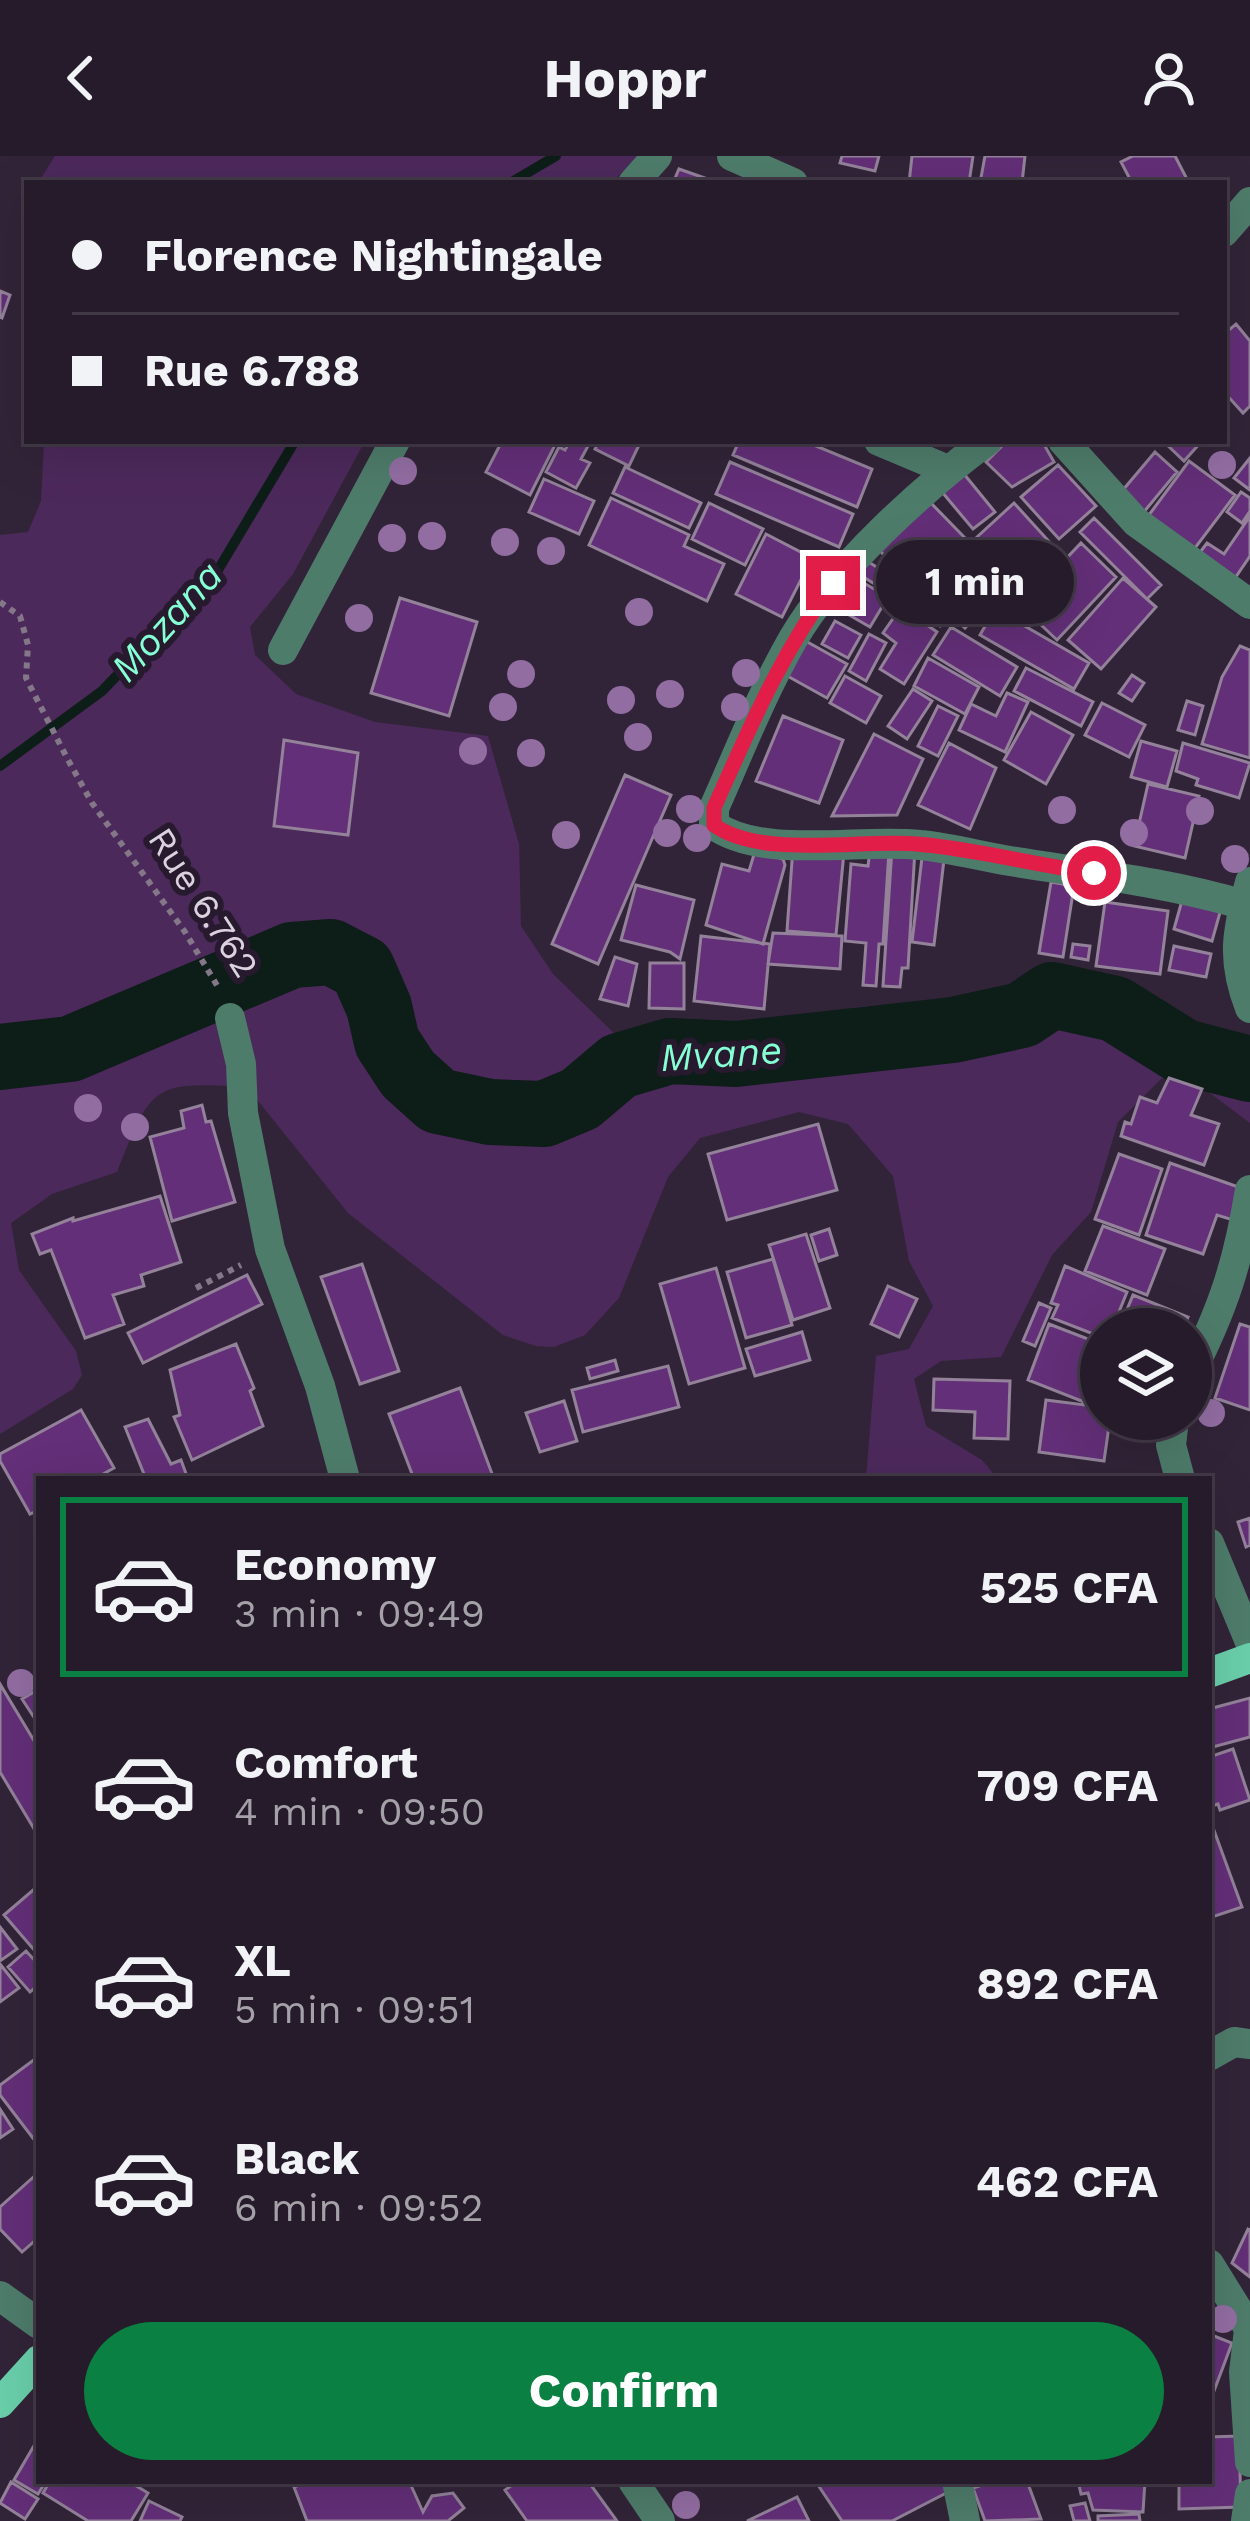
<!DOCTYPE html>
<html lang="en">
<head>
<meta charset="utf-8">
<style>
  body { margin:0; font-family:"Work Sans",sans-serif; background:#322836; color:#f1f3f6; height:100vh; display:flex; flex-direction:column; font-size:45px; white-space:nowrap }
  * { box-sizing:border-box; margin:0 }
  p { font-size:39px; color:#a4a1a8 }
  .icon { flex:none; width:66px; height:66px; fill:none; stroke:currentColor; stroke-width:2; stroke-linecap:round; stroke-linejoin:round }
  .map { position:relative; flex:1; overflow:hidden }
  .sheet { position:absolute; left:36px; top:1320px; width:1176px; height:1008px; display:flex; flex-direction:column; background:#261b2a; border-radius:0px; box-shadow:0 12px 48px #0002,0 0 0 3px #423947 }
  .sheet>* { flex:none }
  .guide { position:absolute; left:24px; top:24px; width:1203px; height:264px; border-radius:0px; box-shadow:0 12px 48px #0002,0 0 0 3px #423947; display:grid; align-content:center; height:264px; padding:0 48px; background:#261b2a }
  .tools { position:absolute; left:1080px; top:1152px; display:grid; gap:24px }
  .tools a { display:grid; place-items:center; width:132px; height:132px; border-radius:50%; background:#261b2a; box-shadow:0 12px 48px #0002,0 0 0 3px #423947; font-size:60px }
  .end { position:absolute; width:54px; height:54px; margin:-27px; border:15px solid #e11d48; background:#fff; box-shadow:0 0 0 6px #fff }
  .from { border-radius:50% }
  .bubble { position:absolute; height:84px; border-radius:42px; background:#261b2a; box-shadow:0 12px 48px #0002,0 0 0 3px #423947; font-size:39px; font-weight:700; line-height:84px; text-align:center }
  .guide b { display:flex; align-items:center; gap:42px; height:114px; font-size:45px }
  .guide b+b { border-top:3px solid #423947 }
  .guide i { width:30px; height:30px; background:#f1f3f6 }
  ul { padding:21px 0 0; list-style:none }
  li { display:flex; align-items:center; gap:36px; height:180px; margin:0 24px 18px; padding:0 24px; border:6px solid transparent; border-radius:0px }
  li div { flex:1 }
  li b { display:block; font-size:45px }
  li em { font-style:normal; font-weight:700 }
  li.current { border-color:#0b8043 }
  li>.icon { width:108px; height:108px; stroke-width:1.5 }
  .action { display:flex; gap:24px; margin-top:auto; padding:24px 48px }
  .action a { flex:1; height:138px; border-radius:72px; background:#0b8043; color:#fff; font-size:48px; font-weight:700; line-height:138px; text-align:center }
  header { display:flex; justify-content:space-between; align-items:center; height:156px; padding:0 48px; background:#261b2a; font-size:54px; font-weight:700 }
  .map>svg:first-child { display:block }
  .green { fill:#4c295b }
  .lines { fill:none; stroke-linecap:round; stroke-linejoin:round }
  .stream { stroke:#0d1d17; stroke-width:10 }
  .river { stroke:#0d1d17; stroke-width:66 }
  .building { fill:#632f78; stroke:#93829a; stroke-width:3 }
  .path { stroke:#837788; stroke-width:6; stroke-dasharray:6 6; stroke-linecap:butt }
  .minor { stroke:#4e7c6b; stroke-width:30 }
  .major { stroke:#6acfab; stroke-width:30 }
  .tree { fill:#926da2 }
  .route { stroke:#e11d48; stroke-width:15 }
  .labels { text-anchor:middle; stroke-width:12; stroke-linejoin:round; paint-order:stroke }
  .street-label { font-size:36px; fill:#dbd2df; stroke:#281a2e }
  .water-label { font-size:39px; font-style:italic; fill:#85ffd4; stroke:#281a2e }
</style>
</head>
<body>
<header><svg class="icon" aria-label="back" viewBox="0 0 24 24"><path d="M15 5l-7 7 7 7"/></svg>Hoppr<svg class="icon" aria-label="person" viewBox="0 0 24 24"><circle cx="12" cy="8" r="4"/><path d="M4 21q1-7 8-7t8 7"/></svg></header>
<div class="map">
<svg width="1250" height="2365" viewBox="0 0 1250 2365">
  <rect width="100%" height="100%" fill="#322438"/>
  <path class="green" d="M55,0h584l-28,27h-573z
    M44,285h321l-72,133 -43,53 5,28 41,39 79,28 113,14 31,108 2,82 32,48 65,63 60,-12 84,10 95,-28 97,-8 43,5 41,18 101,-1 102,21 3,24 6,2v55l-48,-36 -40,-9 -44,44 -27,90 -39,43 -51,102 -60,4 -27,18 12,47 56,34 11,13 -2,6h-125l10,-123 33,-7 24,-43 -24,-45 -16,-85 -45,-52 -49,-12 -99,26 -32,39 -49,121 -34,37 -31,12 -18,-1 -33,-11 -155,-122 -101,-126c-96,-6 -95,-2 -130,85l-65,22 -41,29 8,47 57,81 6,24 -9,14 -73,45v-899l28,-3 13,-31z"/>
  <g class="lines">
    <path class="stream" d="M510,27l46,-27
      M0,610l102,-75 116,-121 77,-129"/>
    <path class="river" d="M0,901l70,-8 222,-94 39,-3 31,16 17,39 8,35 21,32 30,27 52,11 54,2 36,-15 39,-33 51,-15 66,3 217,-24 69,-15 30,-20 63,14 69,43 66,17"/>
  </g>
  <path class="building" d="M842,0h37l-4,15 -35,-8z
    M912,0h61l-4,27h-60z
    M985,0h40l-3,27h-42z
    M1133,0h42l14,27h-57l-11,-21z
    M679,13l40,14h-46z
    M0,135l10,4 -8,23 -2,-1z
    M1236,168l14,17v65l-7,7 -19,-21v-58z
    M502,285h55l-27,54 -44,-23z
    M570,285l18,5 -7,13 9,4 -14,25 -30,-16 13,-25 6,3z
    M599,285h42l-12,25 -34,-17z
    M739,285h65l68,28 -15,38 -124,-52z
    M1007,285h35l12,21 -42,25 -26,-25z
    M1163,285h39l-18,20z
    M1155,296l22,20 -39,47 -21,-22z
    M1250,302v32l-16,-12z
    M1189,305l46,34 -46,61 -46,-33z
    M730,306l123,52 -14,33 -123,-53z
    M1058,309l38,41 -37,33 -38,-42z
    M625,311l76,36 -12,25 -76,-35z
    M964,318l31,38 -22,17 -31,-37z
    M544,323l50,22 -15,33 -50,-22z
    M1241,336l9,6v13l-8,12 -15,-11z
    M611,342l78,37 -5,11 40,18 -17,37 -118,-56z
    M929,345l37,38 -47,51 -40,-40z
    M709,347l54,26 -18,36 -53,-26z
    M1014,347l41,45 -60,52 -25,-28 21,-19 -14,-16z
    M1250,360v40l-19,28 -36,-25 12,-16 17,11z
    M1094,362l67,67 -14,14 -67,-67z
    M766,378l46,24 -30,59 -46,-23z
    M1081,387l35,34 -59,63 -36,-34z
    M867,405l81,51 -8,14 -81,-52z
    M953,413l33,34 -21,25 -39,-37z
    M855,422l33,19 -18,30 -33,-19z
    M1123,422l33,29 -55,62 -33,-29z
    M400,442l77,24 -28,94 -78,-23z
    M901,451l36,25 -33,52 -24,-15 16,-26 -13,-10z
    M995,453l94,54 -15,26 -94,-54z
    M835,465l26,14 -13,23 -26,-14z
    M951,471l66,40 -17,29 -67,-41z
    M869,478l17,9 -20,38 -17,-10z
    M802,483l45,25 -20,34 -45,-25z
    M1240,490l10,4v108l-48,-14 20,-67z
    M928,502l51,29 -14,27 -51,-28z
    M1026,512l67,34 -12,24 -67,-35z
    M1132,519l12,8 -12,18 -13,-8z
    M845,520l36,20 -15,27 -36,-20z
    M913,533l19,12 -25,38 -19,-13z
    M1007,537l21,9 -23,50 -46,-22 12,-26 25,12z
    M1187,545l16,5 -8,29 -17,-5z
    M1102,547l43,22 -16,32 -44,-22z
    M938,550l20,10 -20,40 -20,-10z
    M1031,556l42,23 -27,49 -42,-24z
    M783,560l60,24 -24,63 -63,-22z
    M874,578l49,25 -26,56 -65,1z
    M284,584l74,13 -10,82 -74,-9z
    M1141,585l36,10 -10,36 -36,-10z
    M949,587l47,25 -26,61 -52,-24z
    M1183,587l67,20 -11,35 -43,-13 2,-6 -22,-8z
    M625,619l46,20 -73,169 -46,-20z
    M1148,628l51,12 -14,62 -51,-12z
    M793,691l51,5 -8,83 -49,-4z
    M892,692l23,1 -7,119h-6l-2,19 -17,-1z
    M923,693l22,2 -11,94 -22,-3z
    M870,694l19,1 -6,93h-4l-3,42 -13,-1 3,-42 -21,-2 6,-77 17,2z
    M755,695l28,8 2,6 -22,79 -57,-19 16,-61 27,7z
    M1051,726l23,4 -11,71 -24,-4z
    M636,729l58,15 -14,59 -10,-7 -49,-12z
    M1183,741l38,12 -9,32 -38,-12z
    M1105,746l63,9 -8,63 -64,-8z
    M773,777l69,3 -2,33 -72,-5z
    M701,780l69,8 -6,65 -70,-8z
    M1073,788l17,2 -2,14 -17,-3z
    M1174,790l37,8 -5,23 -37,-7z
    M615,801l22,7 -9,42 -28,-7z
    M650,807h34v46l-35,-1z
    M1169,922l33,11 -11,26 28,9 -15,41 -83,-29 4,-14 6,2 9,-27 17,6z
    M202,949l4,17 5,-1 24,81 -63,19 -22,-84 34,-9 -3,-17z
    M818,968l19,66 -110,30 -19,-66z
    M1119,998l43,15 -23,66 -44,-16z
    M1170,1007l74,26 -11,31 -16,-5 -14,39 -57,-19z
    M160,1040l21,66 -40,13 3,11 -31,9 11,29 -39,14 -34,-88 -11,4 -8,-20 41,-16v3z
    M1103,1070l62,23 -18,46 -62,-24z
    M829,1073l8,26 -18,6 -8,-26z
    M806,1078l24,74 -37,12 -24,-75z
    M773,1103l19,66 -46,13 -19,-66z
    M362,1108l37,107 -39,13 -39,-107z
    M1065,1110l62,26 -15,37h-11v8l-49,-19 6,-13 -7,-2z
    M716,1112l29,100 -56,16 -29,-100z
    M247,1119l15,29 -119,59 -15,-30z
    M888,1130l29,13 -18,38 -28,-13z
    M1133,1139l55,22 -5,12h-64z
    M1039,1147l12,5 -16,38 -12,-5z
    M1049,1168l52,20v11l-17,47 -56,-22z
    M1240,1168l10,3v83l-35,-12z
    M802,1176l8,28 -55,16 -9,-27z
    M236,1188l18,44 -4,3 13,35 -71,34 -18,-43 6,-2 -10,-45z
    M615,1204l3,11 -28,8 -3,-11z
    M668,1210l11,41 -96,25 -11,-42z
    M934,1223l76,2 -2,58 -34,-1 1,-26 -42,-2z
    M460,1232l34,91h-80l-25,-65z
    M1046,1244l55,7v12h9l-6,42 -65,-9z
    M564,1245l13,40 -37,11 -14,-39z
    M81,1254l33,58 -20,11h-55v31l-9,4 -30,-53v-7z
    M148,1263l23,45 10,-4 7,19h-42l-21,-52z
    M1250,1362v27l-4,2 -8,-25z
    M0,1528l39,65v88l-39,-65z
    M39,1533v36l-17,-26z
    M1250,1542v39l-41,11v-39z
    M1233,1593l17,51 -30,10 -2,-6 -9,3v-50z
    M1211,1666l31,85 -33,11v-95z
    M39,1729v63l-4,3 -31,-36z
    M0,1771l17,22 -17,12z
    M26,1795l13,14v19l-9,8 -22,-25z
    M0,1808l19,24 -19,14z
    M39,1900v90l-39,-51v-10z
    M0,1953l13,20 -13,9z
    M39,2016v65l-17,15 -22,-23v-22z
    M1248,2073l2,1v47l-18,-14z
    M1209,2178l23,9 -21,56 -2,-1z
    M1239,2280l2,71 -62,2v-28h30v-44z
    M39,2281v44h7l-8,13 -24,-14z
    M50,2325h78l20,12 -17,28h-43l-45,-28z
    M309,2325h100l14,31 9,-16 21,-3 11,15 -16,13h-141l-13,-34z
    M518,2325h70l29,40h-90l-22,-31z
    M946,2325l6,9 -60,31h-50l-26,-39z
    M995,2325h32l14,38 -56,2 -12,-33z
    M1078,2325h67l-2,31 -50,-2 -5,-17 -7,1z
    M11,2326l27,17 -13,20 -25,-16z
    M797,2341l12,24h-62z
    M149,2345l33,16 -2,4h-40z
    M1085,2347l5,18h-16l-4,-15z
    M1139,2358l1,7h-42v-5z"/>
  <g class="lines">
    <path class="path" d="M0,446l20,14 8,29 -2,33 41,80 25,45 93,129 33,55
      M196,1132l45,-23"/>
    <path class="minor" d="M732,0l61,27
      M633,27l24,-27
      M1224,76l26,-30
      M879,285l69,29
      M987,285c-65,48 -154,129 -194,198 -31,54 -54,113 -79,169v17c48,35 148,13 206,20 31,3 60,11 90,16 80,13 157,21 234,44
      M1063,285l73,81 114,82
      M283,494l112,-209
      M1250,726c-13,49 -19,78 0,126
      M230,862l11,46 2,49 27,136 50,137 25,93
      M1191,1216c33,-66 47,-109 59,-182
      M1174,1263l-3,26 9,34
      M1209,1387l41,99
      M1209,1900l25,-14 16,2
      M1209,2108l41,66
      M0,2140l39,28
      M1249,2174l-5,42 6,90
      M633,2325l27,40
      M957,2325l8,40
      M1246,2365l4,-27"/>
    <path class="major" d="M1209,1517l41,-15
      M0,2247l39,-43"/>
  </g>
  <g class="tree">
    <circle cx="1222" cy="309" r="14"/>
    <circle cx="403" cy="315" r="14"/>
    <circle cx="432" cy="380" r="14"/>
    <circle cx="392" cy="382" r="14"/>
    <circle cx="505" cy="386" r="14"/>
    <circle cx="551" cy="395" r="14"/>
    <circle cx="639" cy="456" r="14"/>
    <circle cx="359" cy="462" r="14"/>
    <circle cx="746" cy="517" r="14"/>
    <circle cx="521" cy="518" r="14"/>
    <circle cx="670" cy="538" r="14"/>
    <circle cx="621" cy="544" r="14"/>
    <circle cx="503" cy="551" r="14"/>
    <circle cx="735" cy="551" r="14"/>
    <circle cx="638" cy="581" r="14"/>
    <circle cx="473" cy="595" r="14"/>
    <circle cx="531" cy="597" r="14"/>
    <circle cx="690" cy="653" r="14"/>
    <circle cx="1062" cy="654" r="14"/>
    <circle cx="1200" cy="655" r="14"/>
    <circle cx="667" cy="677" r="14"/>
    <circle cx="1134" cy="677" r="14"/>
    <circle cx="566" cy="679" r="14"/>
    <circle cx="697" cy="682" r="14"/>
    <circle cx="1235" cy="703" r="14"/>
    <circle cx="88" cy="952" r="14"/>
    <circle cx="135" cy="971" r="14"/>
    <circle cx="1211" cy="1257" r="14"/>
    <circle cx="21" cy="1527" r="14"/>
    <circle cx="1223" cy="2163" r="14"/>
    <circle cx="686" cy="2349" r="14"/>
  </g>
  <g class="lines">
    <path class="route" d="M833,427c-53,72 -83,144 -119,225v17c47,34 146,14 203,19 59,5 118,21 177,29"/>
  </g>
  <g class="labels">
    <g class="street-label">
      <text transform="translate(204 746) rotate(57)" y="13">Rue 6.762</text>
    </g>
    <g class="water-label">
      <text transform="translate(166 465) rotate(-48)" y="14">Mozana</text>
      <text transform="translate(721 897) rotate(-4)" y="14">Mvane</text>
    </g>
  </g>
</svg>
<div class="tools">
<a><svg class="icon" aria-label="layers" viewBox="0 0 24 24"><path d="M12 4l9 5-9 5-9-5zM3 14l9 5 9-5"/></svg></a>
</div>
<i class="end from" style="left:1094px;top:717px"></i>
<i class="end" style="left:833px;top:427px"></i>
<div class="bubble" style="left:876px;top:384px;width:198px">1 min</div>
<div class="guide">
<b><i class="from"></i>Florence Nightingale</b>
<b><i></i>Rue 6.788</b>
</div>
<section class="sheet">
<ul>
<li class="current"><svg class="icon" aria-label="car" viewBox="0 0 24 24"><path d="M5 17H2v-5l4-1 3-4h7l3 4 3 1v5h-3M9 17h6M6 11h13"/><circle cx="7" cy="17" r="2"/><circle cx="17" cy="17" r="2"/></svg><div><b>Economy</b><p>3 min · 09:49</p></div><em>525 CFA</em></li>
<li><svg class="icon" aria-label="car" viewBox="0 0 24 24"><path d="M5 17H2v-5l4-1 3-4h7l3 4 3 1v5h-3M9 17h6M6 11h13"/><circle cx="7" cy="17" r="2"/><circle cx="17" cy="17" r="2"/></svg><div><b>Comfort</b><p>4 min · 09:50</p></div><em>709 CFA</em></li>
<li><svg class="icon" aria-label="car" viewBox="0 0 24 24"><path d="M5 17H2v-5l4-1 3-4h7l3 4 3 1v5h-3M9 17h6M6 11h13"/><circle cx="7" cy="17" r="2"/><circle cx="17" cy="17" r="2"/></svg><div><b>XL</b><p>5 min · 09:51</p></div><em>892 CFA</em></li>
<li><svg class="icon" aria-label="car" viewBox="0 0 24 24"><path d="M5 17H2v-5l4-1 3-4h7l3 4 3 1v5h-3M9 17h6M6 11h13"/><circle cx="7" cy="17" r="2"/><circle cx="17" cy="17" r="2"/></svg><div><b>Black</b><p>6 min · 09:52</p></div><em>462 CFA</em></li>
</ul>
<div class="action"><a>Confirm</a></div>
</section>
</div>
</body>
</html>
